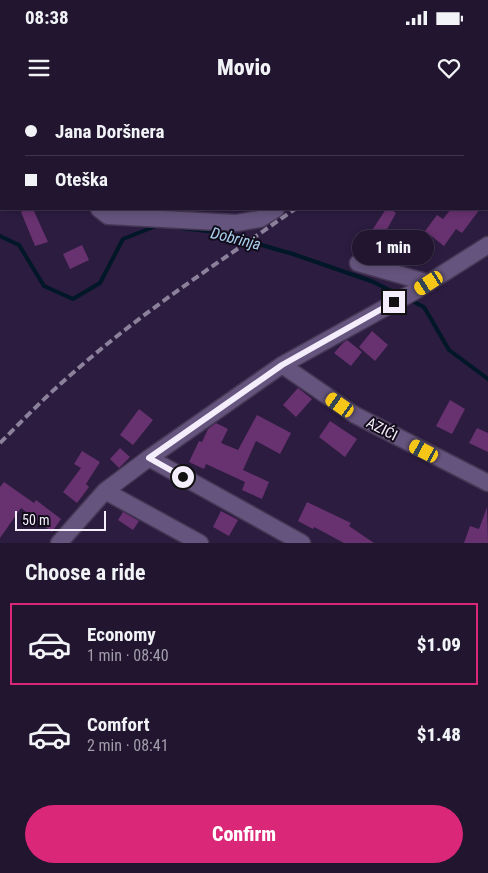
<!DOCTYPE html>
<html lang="en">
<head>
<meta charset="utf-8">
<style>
  body { margin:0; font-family:"Roboto Condensed",sans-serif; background:#291e38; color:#f1f3f6; height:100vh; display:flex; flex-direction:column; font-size:19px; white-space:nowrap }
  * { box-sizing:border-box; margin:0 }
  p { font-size:16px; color:#a29fab }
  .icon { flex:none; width:28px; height:28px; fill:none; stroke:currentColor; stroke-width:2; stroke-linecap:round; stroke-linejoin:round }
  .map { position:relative; height:443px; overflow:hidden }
  .panel { display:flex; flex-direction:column; background:#211530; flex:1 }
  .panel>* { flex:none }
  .hud { position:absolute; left:0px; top:0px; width:489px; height:110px; box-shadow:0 2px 8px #0003,0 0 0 1px #3e344c; display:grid; align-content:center; height:110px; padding:0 25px; background:#211530 }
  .scale { position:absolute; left:15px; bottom:12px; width:91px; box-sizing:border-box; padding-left:5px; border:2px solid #f3edfc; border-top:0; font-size:14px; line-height:18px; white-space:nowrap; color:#f3edfc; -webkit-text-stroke:4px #120b1a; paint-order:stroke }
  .end { position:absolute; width:22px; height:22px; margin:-11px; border:6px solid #f3edfc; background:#111; box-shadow:0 0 0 2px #111 }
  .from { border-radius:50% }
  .bubble { position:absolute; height:35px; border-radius:18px; background:#211530; box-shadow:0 2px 8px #0003,0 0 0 1px #3e344c; font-size:16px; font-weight:800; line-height:35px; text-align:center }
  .car { position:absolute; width:15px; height:30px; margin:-15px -8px; border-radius:6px; box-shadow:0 0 4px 1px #0007; background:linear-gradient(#f5c518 24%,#345 0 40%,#f5c518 0 76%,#345 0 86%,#f5c518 0) }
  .hud b { display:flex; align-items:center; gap:18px; height:48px; font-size:19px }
  .hud b+b { border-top:1px solid #3e344c }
  .hud i { width:12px; height:12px; background:#f1f3f6 }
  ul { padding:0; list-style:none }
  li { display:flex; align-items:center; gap:15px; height:82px; margin:0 10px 8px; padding:0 15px; border:2px solid transparent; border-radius:0px }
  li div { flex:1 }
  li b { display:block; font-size:19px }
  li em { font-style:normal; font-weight:800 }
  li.current { border-color:#db2777 }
  li>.icon { width:45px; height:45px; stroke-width:1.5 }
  h2 { padding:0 25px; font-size:22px; line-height:60px }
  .action { display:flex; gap:10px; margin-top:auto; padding:10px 25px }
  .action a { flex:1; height:58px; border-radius:30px; background:#db2777; color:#fff; font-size:20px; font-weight:800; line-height:58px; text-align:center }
  .status { display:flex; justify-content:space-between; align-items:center; height:35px; padding:0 25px; background:#211530; direction:ltr }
  .status svg { height:14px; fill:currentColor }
  header { display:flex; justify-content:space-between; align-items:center; height:65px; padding:0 25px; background:#211530; font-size:22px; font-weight:800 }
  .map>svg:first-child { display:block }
  .green { fill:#563513 }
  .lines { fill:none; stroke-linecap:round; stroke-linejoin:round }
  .stream { stroke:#001728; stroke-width:4 }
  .building { fill:#68316f }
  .minor-casing { stroke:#463855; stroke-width:19 }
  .minor { stroke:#65547d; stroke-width:16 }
  .rail { stroke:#8c819b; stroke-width:4; stroke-dasharray:8 4; stroke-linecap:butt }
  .route { stroke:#f3edfc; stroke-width:6 }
  .labels { text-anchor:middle; stroke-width:4; stroke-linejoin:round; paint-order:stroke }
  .street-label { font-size:15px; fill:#f3edfc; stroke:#120b1a }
  .water-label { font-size:16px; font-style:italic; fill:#aad0ef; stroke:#120b1a }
</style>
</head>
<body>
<div class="status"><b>08:38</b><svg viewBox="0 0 49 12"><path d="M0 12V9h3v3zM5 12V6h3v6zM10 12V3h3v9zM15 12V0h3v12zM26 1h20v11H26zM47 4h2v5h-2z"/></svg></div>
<header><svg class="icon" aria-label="menu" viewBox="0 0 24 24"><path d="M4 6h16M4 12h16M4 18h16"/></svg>Movio<svg class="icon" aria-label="heart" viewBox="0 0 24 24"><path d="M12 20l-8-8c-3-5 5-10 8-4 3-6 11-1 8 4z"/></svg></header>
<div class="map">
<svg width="488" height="443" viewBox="0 0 488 443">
  <rect width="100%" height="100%" fill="#2c1c40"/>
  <path class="green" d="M294,0h127l-125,1z"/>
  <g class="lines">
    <path class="stream" d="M181,128l35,4 77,22 78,27 29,14
      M0,136l19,9 25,41 29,13 27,-16 23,-44 33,-13
      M408,199l16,8 25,43 39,29"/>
  </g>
  <path class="building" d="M26,109h7l15,33 -13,4 -14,-34z
    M386,109h4l6,4 -16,29 -11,-7z
    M451,109h29l-18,24 -6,-4 -12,17 -19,-15 12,-16 6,4z
    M82,145l7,15 -19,9 -7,-15z
    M372,231l16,14 -13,16 -16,-14z
    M347,240l15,12 -11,14 -17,-13 9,-10z
    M298,288l14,11 -16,18 -13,-12z
    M450,300l15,9 -13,25 -16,-8z
    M139,309l14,11 -20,25 -13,-10z
    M257,315l34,18 -11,21 -24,-13 -13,29 26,12 -7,17 -20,-9 3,-8 -39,-18 -2,5 -15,-7 10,-21 3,1 6,-13 8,-6 12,6 -7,14 17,7z
    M330,321l27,18 -12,18 -26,-20z
    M477,328l11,5v19l-19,-9z
    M120,348l10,9 -11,11 -9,-9z
    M82,351l18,11 -14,22 3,3 -12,16 -14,-11 18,-24 -7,-4z
    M4,382l30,21 2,-3 25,19 -9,13 -31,-24 -21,30v-51z
    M307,402l44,21 -2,3 25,17h-30l-30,-16 -1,2 -15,-8z
    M487,407l1,36h-24l6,-17 9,3z
    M221,411l17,9 -9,16 -16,-9z
    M123,412l16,9 -6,9 -15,-10z"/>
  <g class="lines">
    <defs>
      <path id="minor" d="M14,1l1,-1
        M63,1l1,-1
        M179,1l1,-1
        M0,23l1,-2
        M0,43h1
        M99,109l9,7 128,7 24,-4 16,-10
        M358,163l71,20
        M282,265l73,50 133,68
        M149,358l153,85
        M105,391l95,52
        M59,443l46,-52 44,-33 133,-93 135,-75 71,-45"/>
    </defs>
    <use href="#minor" class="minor-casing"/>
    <use href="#minor" class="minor"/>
    <path class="rail" d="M448,1l1,-1
      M0,343c24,-24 48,-49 74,-71 69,-61 147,-111 221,-163"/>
  </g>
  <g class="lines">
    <path class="route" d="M183,377l-34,-19 133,-93 112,-63"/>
  </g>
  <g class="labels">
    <g class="street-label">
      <text transform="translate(382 329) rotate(27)" y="5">AZIĆI</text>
    </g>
    <g class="water-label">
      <text transform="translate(236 138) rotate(14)" y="6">Dobrinja</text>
    </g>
  </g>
</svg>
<div class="scale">50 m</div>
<i class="end from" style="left:183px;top:377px"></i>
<i class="end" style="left:394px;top:202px"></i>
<div class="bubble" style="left:352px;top:130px;width:82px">1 min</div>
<i class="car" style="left:429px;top:183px;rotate:238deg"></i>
<i class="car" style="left:340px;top:305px;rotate:305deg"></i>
<i class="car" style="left:424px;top:351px;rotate:298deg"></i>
<div class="hud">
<b><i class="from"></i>Jana Doršnera</b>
<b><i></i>Oteška</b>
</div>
</div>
<section class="panel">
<h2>Choose a ride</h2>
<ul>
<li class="current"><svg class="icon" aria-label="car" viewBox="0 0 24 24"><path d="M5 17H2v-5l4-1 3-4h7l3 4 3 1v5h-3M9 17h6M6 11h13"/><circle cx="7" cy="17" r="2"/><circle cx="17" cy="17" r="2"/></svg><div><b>Economy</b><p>1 min · 08:40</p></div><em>$1.09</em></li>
<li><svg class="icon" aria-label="car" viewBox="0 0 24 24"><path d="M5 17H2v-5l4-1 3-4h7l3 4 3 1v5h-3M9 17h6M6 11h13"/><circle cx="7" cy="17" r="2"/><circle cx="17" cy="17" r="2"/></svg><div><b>Comfort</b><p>2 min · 08:41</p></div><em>$1.48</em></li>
</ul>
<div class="action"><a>Confirm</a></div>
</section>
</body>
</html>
